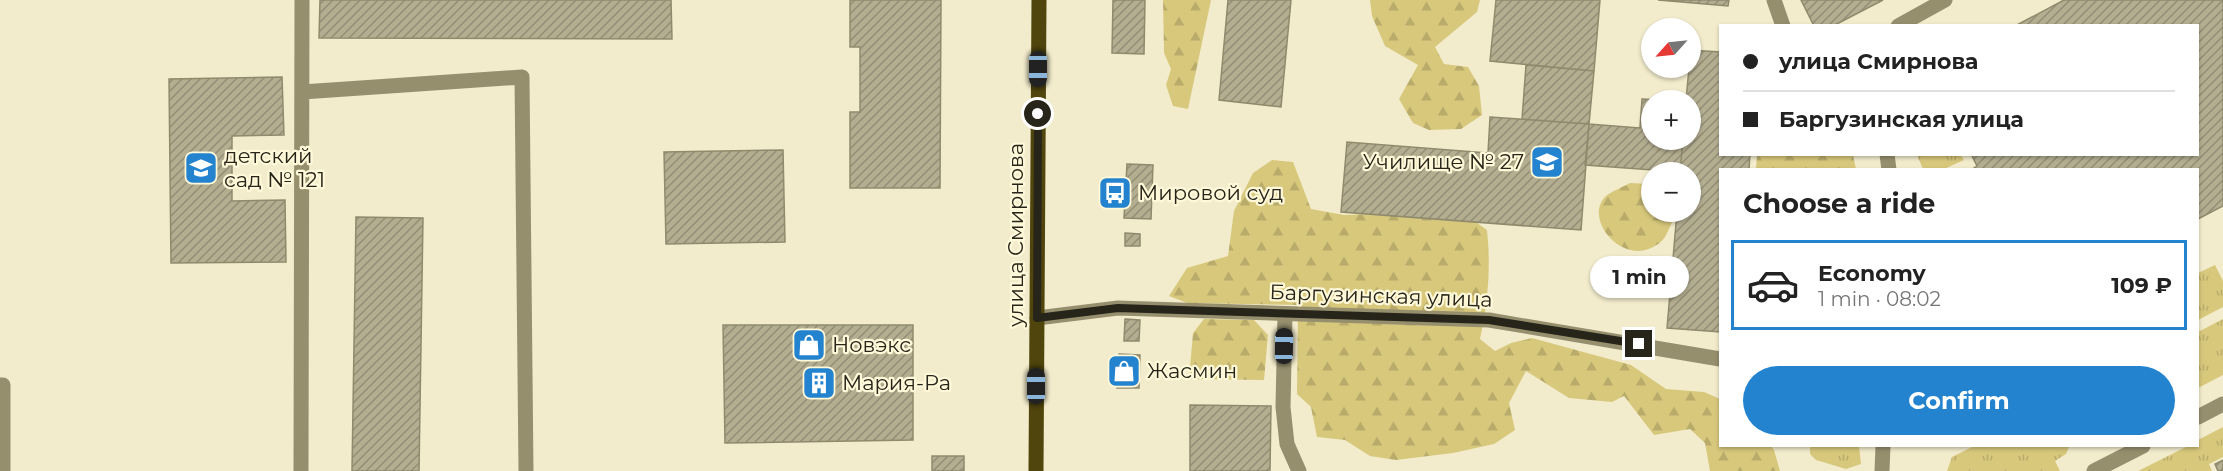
<!DOCTYPE html>
<html lang="en">
<head>
<meta charset="utf-8">
<style>
  body { margin:0; font-family:Montserrat,sans-serif; background:#f6f6f6; color:#222; height:100vh; display:flex; flex-direction:column; font-size:22px; white-space:nowrap }
  * { box-sizing:border-box; margin:0 }
  p { font-size:20px; color:#767676 }
  .icon { flex:none; width:33px; height:33px; fill:none; stroke:currentColor; stroke-width:2; stroke-linecap:round; stroke-linejoin:round }
  .map { position:relative; flex:1; overflow:hidden }
  .sheet { position:absolute; left:1719px; top:168px; width:480px; height:279px; display:flex; flex-direction:column; background:#fff; border-radius:0px; box-shadow:0 2px 4px #0004 }
  .sheet>* { flex:none }
  .hud { position:absolute; left:1719px; top:24px; width:480px; height:132px; border-radius:0px; box-shadow:0 2px 4px #0004; display:grid; align-content:center; height:132px; padding:0 24px; background:#fff }
  .needle { width:39px; rotate:243deg }
  .tools { position:absolute; left:1641px; top:18px; display:grid; gap:12px }
  .tools a { display:grid; place-items:center; width:60px; height:60px; border-radius:50%; background:#fff; box-shadow:0 2px 4px #0004; font-size:30px }
  .end { position:absolute; width:27px; height:27px; margin:-14px; border:8px solid #272419; background:#fff; box-shadow:0 0 0 3px #fff }
  .from { border-radius:50% }
  .bubble { position:absolute; height:42px; border-radius:21px; background:#fff; box-shadow:0 2px 4px #0004; font-size:20px; font-weight:700; line-height:42px; text-align:center }
  .car { position:absolute; width:18px; height:36px; margin:-18px -9px; border-radius:8px; box-shadow:0 0 4px 2px #0007; background:linear-gradient(#222 24%,#8ab4d8 0 40%,#222 0 76%,#8ab4d8 0 86%,#222 0) }
  .hud b { display:flex; align-items:center; gap:21px; height:57px; font-size:22px }
  .hud b+b { border-top:2px solid #e0e0e0 }
  .hud i { width:15px; height:15px; background:#222 }
  ul { padding:0; list-style:none }
  li { display:flex; align-items:center; gap:18px; height:90px; margin:0 12px 9px; padding:0 12px; border:3px solid transparent; border-radius:0px }
  li div { flex:1 }
  li b { display:block; font-size:22px }
  li em { font-style:normal; font-weight:700 }
  li.current { border-color:#2483cf }
  li>.icon { width:54px; height:54px; stroke-width:1.5 }
  h2 { padding:0 24px; font-size:27px; line-height:72px }
  .action { display:flex; gap:12px; margin-top:auto; padding:12px 24px }
  .action a { flex:1; height:69px; border-radius:36px; background:#2483cf; color:#fff; font-size:24px; font-weight:700; line-height:69px; text-align:center }
  .map>svg:first-child { display:block }
  .grass { fill:url(#grass-tufts) }
  .forest { fill:url(#forest-firs) }
  .building { fill:url(#building-hatch); stroke:#908a6d; stroke-width:1.5 }
  .lines { fill:none; stroke-linecap:round; stroke-linejoin:round }
  .minor { stroke:#968f6e; stroke-width:15 }
  .major { stroke:#50450d; stroke-width:15 }
  .route { stroke:#272419; stroke-width:8 }
  .labels { text-anchor:middle; stroke-width:4.5; stroke-linejoin:round; paint-order:stroke }
  .poi-label { font-size:21px; fill:#272419; stroke:#fff9d9; text-anchor:start }
  .street-label { font-size:21px; fill:#272419; stroke:#fff9d9 }
</style>
</head>
<body>
<div class="map">
<svg width="2223" height="471" viewBox="0 0 2223 471">
  <defs>
    <pattern id="grass-tufts" width="24" height="20" patternUnits="userSpaceOnUse" patternTransform="scale(1.5)"><rect width="24" height="20" fill="#d8c87c"/><path d="M3 7l-1-3M5 7V3M7 7l1-3M15 17l-1-3M17 17v-4M19 17l1-3" fill="none" stroke="#b9ac6b"/></pattern>
    <pattern id="forest-firs" width="22" height="20" patternUnits="userSpaceOnUse" patternTransform="scale(1.5)"><rect width="22" height="20" fill="#d8c87c"/><path d="M5 1l3.5 6h-7zM16 11l3.5 6h-7z" fill="#b9ac6b"/></pattern>
    <pattern id="building-hatch" width="6" height="6" patternUnits="userSpaceOnUse" patternTransform="scale(1.5)"><rect width="6" height="6" fill="#b4ae91"/><path d="M-1 1l2-2M0 6l6-6M5 7l2-2" fill="none" stroke="#928d76"/></pattern>
  </defs>
  <rect width="100%" height="100%" fill="#f2eccc"/>
  <path class="grass" d="M1917,155h44l3,5 -20,9h-21z
    M2215,265l8,16v26l-25,13v-47z
    M2223,319v56l-25,13v-56z
    M2223,427v30l-14,7 3,7h-74l50,-25h10v-6z
    M1810,446h49l2,18 -15,5 -30,-9 -6,-6z
    M1974,446h95v1l-3,7 -11,7 5,10h-113l5,-14z"/>
  <path class="forest" d="M1163,0h48l-23,109 -15,-3 -7,-21 5,-16 -7,-16z
    M1370,0h110l-3,12 -42,35 9,17 24,3 11,19 3,29 -21,14 -32,1 -16,-7 -14,-24 19,-34 -33,-19 -13,-30z
    M1757,155h96l3,14h-100z
    M1272,160l21,2 18,47 33,6 52,-2 77,7 14,10c4,36 1,73 -7,109l15,12 16,-8 21,-5 99,27 35,24 38,3 16,7v47h51l3,4 6,21h-70l-5,-28 -15,-14 -36,6 -30,-39 -12,6 -43,-4 -43,-27 -17,32 6,27 -21,14 -41,9 -57,7 -26,-4 -25,-16 -28,-3 -6,-30 -14,-13 1,-89 -111,-2 -18,-7 18,-28 41,-12 6,-45 19,-38z
    M1630,183l21,1 1,28h21c0,11 -3,15 -8,25 -4,6 -8,8 -14,11 -31,15 -68,-30 -45,-52 6,-5 17,-9 24,-13z
    M1204,319l50,1 14,15 -4,45 -75,-1 4,-46z"/>
  <path class="building" d="M320,0h351l1,39 -353,-1z
    M850,0h91l-1,188h-90v-76h10v-65h-10z
    M1113,0h32l-1,54 -32,-1z
    M1228,0h63l-10,107 -62,-7z
    M1496,0h104l-6,71 -104,-10z
    M1658,0h71l-1,6z
    M1801,0h82l-50,26h-19z
    M2064,0h159v206l-25,13v-49h-227l6,-4 -6,-12h227v-128h-183z
    M1690,50l30,2v102h30l-1,16h-29v162l-53,-4 10,-116h13v-40h-10l3,-32h7v-40h-4l3,-32h1z
    M1526,65l68,6 -5,53 -67,-5z
    M282,77l2,58 -52,1v65l53,-1 1,62 -115,1 -2,-184z
    M1642,99l18,1h-8v40h31l-3,32 -95,-7 4,-41 51,4z
    M1490,117l99,7 -8,106 -240,-18 6,-70 141,11z
    M783,150l2,92 -119,2 -2,-92z
    M1127,164l26,1 -2,54 -27,-1z
    M356,217l67,1 -4,253h-67z
    M1125,233l15,1v12h-15z
    M1125,319l15,1 -1,21h-15z
    M723,325h190v115l-188,3z
    M1119,354l21,1 -1,33h-22z
    M1190,405l81,1 -1,65h-80z
    M932,456h32v15h-32z
    M2223,460v11h-5l-3,-7z"/>
  <g class="lines">
    <path class="minor" d="M1774,0l9,26
      M1898,26l47,-26
      M302,92l220,-15 4,394
      M1887,154l2,16
      M1285,314l-2,93 4,37 12,27
      M1037,318l81,-10 371,12 231,39
      M0,385h3v86
      M2198,417l25,-13
      M301,471l1,-471
      M1882,471l1,-25
      M2094,471l49,-25"/>
    <path class="major" d="M1036,471l3,-471"/>
  </g>
  <g class="lines">
    <path class="route" d="M1038,114l-1,204 81,-10 371,12 150,24"/>
  </g>
  <defs>
    <symbol id="school-square" viewBox="-11 -11 22 22"><rect x="-9" y="-9" width="18" height="18" rx="4" fill="#2483cf" stroke="#fff9d9"/><path d="M0-5L7-2L0 1L-7-2ZM-4 1L0 2.5L4 1V4Q0 6-4 4Z" fill="#fff"/></symbol>
    <symbol id="bus-square" viewBox="-11 -11 22 22"><rect x="-9" y="-9" width="18" height="18" rx="4" fill="#2483cf" stroke="#fff9d9"/><path d="M-5-6H5V4H4V6H2V4H-2V6H-4V4H-5ZM-3.5-4V0h7V-4ZM-3.5 1.2v1.5H-2V1.2ZM2 1.2v1.5H3.5V1.2Z" fill="#fff"/></symbol>
    <symbol id="shop-square" viewBox="-11 -11 22 22"><rect x="-9" y="-9" width="18" height="18" rx="4" fill="#2483cf" stroke="#fff9d9"/><path d="M-5-2.5h2.3a2.7 3.5 0 0 1 5.4 0H5L5.5 6h-11ZM-1.5-2.5h3a1.5 2.3 0 0 0-3 0Z" fill="#fff"/></symbol>
    <symbol id="building-square" viewBox="-11 -11 22 22"><rect x="-9" y="-9" width="18" height="18" rx="4" fill="#2483cf" stroke="#fff9d9"/><path d="M-4-6H4V6H1V3H-1V6H-4ZM-2.5-4.3h1.7v1.8h-1.7ZM.8-4.3h1.7v1.8H.8ZM-2.5-1h1.7V.8h-1.7ZM.8-1h1.7V.8H.8Z" fill="#fff"/></symbol>
  </defs>
  <g fill-rule="evenodd">
    <use href="#school-square" x="1528" y="143" width="38" height="38"/>
    <use href="#school-square" x="182" y="149" width="38" height="38"/>
    <use href="#bus-square" x="1096" y="174" width="38" height="38"/>
    <use href="#shop-square" x="790" y="326" width="38" height="38"/>
    <use href="#shop-square" x="1105" y="352" width="38" height="38"/>
    <use href="#building-square" x="800" y="364" width="38" height="38"/>
  </g>
  <g class="labels">
    <g class="poi-label">
      <text x="224" y="163">детский<tspan x="224" dy="24">сад № 121</tspan></text>
      <text x="1524" y="169" text-anchor="end">Училище № 27</text>
      <text x="1138" y="200">Мировой суд</text>
      <text x="832" y="352">Новэкс</text>
      <text x="1147" y="378">Жасмин</text>
      <text x="842" y="390">Мария-Ра</text>
    </g>
    <g class="street-label">
      <text transform="translate(1016 235) rotate(-90)" y="7">улица Смирнова</text>
      <text transform="translate(1381 296) rotate(2)" y="7">Баргузинская улица</text>
    </g>
  </g>
</svg>
<div class="tools">
<a><svg class="needle" viewBox="-14 -14 28 28"><path d="M0-13l5 13h-10z" fill="#e53935"/><path d="M0 13l5-13h-10z" fill="#767676"/></svg></a>
<a>+</a>
<a>−</a>
</div>
<i class="end from" style="left:1038px;top:114px"></i>
<i class="end" style="left:1639px;top:344px"></i>
<div class="bubble" style="left:1590px;top:256px;width:99px">1 min</div>
<i class="car" style="left:1038px;top:69px;rotate:180deg"></i>
<i class="car" style="left:1284px;top:346px;rotate:1deg"></i>
<i class="car" style="left:1036px;top:386px;rotate:0deg"></i>
<div class="hud">
<b><i class="from"></i>улица Смирнова</b>
<b><i></i>Баргузинская улица</b>
</div>
<section class="sheet">
<h2>Choose a ride</h2>
<ul>
<li class="current"><svg class="icon" aria-label="car" viewBox="0 0 24 24"><path d="M5 17H2v-5l4-1 3-4h7l3 4 3 1v5h-3M9 17h6M6 11h13"/><circle cx="7" cy="17" r="2"/><circle cx="17" cy="17" r="2"/></svg><div><b>Economy</b><p>1 min · 08:02</p></div><em>109 ₽</em></li>
</ul>
<div class="action"><a>Confirm</a></div>
</section>
</div>
</body>
</html>
